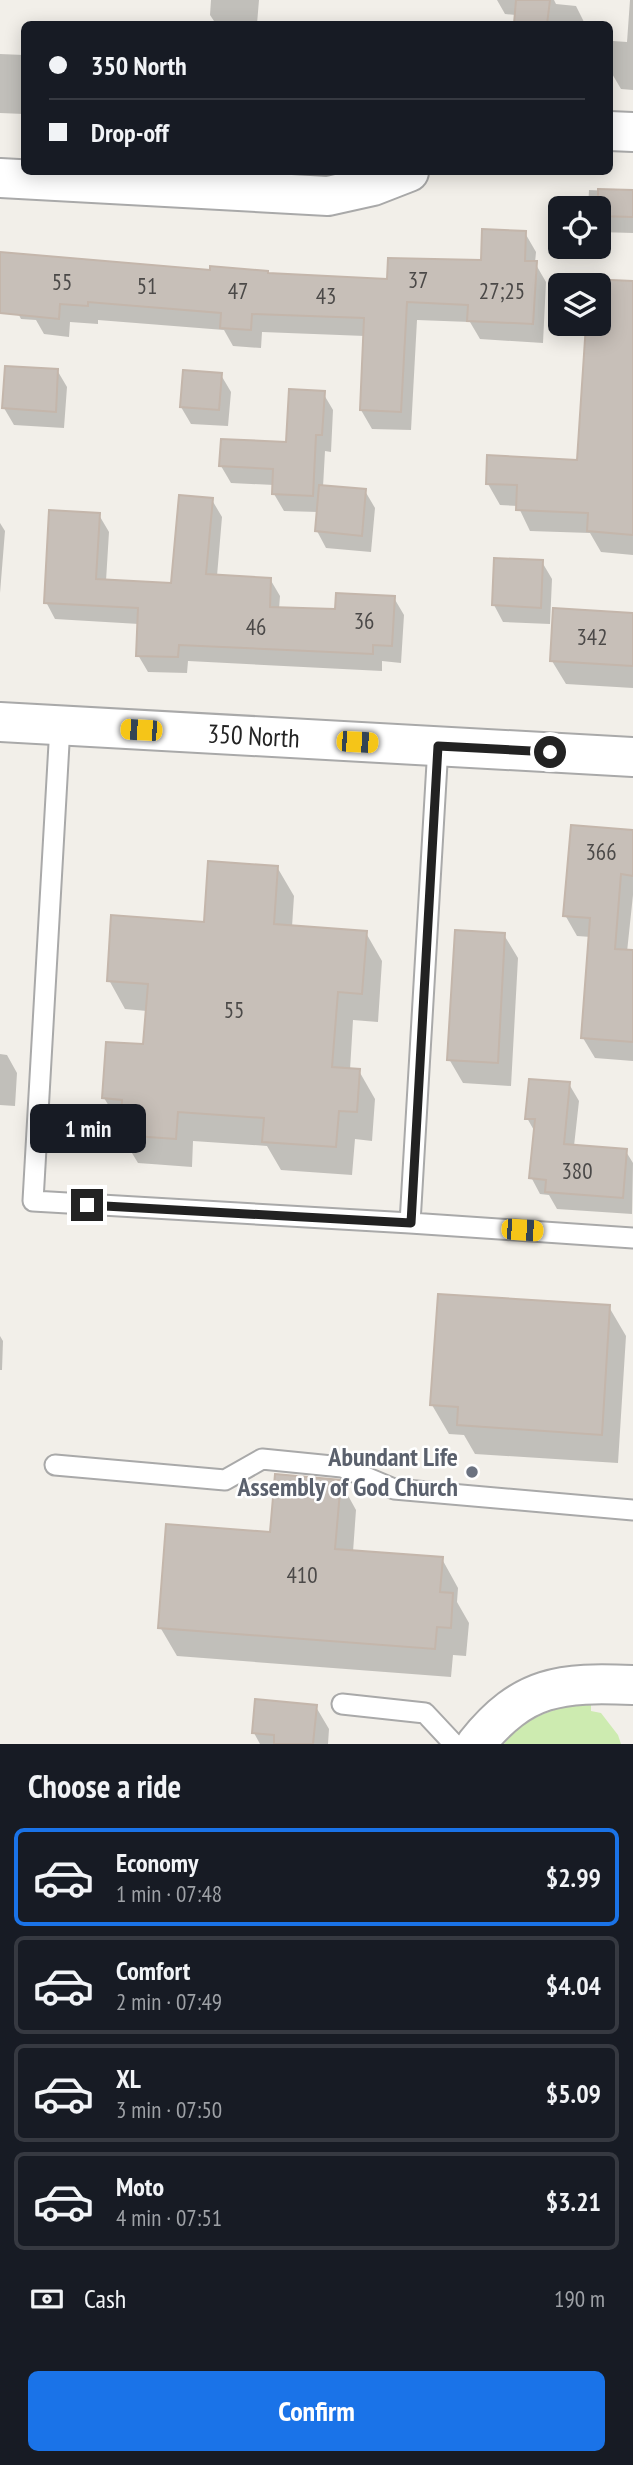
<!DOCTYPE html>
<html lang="en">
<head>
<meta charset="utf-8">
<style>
  body { margin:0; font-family:"PT Sans Narrow",sans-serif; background:#242831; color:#f1f3f6; height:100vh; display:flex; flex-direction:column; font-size:26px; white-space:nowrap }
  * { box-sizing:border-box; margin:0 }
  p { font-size:23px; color:#9ea1a6 }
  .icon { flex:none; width:38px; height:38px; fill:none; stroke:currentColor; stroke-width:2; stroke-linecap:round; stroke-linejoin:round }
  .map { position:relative; height:1744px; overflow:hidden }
  .drawer { display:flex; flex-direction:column; background:#171b24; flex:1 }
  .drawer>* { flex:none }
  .hud { position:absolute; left:21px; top:21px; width:592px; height:154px; border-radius:10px; box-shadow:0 4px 18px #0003; display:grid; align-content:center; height:154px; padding:0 28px; background:#171b24 }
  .fabs { position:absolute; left:548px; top:196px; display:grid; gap:14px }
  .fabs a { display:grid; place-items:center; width:63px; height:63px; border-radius:10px; background:#171b24; box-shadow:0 4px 18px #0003; font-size:35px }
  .end { position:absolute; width:32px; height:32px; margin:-16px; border:9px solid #222; background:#fff; box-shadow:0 0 0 4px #fff }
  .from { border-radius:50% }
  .bubble { position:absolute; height:49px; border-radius:10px; background:#171b24; box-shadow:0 4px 18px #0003; font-size:23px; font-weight:700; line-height:49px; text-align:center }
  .car { position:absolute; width:21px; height:42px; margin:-21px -10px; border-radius:9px; box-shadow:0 0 5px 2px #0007; background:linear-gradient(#f5c518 24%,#345 0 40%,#f5c518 0 76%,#345 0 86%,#f5c518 0) }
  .hud b { display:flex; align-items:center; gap:24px; height:66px; font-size:26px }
  .hud b+b { border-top:2px solid #363941 }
  .hud i { width:18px; height:18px; background:#f1f3f6 }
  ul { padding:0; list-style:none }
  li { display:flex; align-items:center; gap:21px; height:98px; margin:0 14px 10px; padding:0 14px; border:4px solid #363941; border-radius:10px }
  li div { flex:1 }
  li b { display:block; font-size:26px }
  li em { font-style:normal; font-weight:700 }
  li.on { border-color:#1a73e8 }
  li>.icon { width:63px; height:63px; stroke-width:1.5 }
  h2 { padding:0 28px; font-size:32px; line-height:84px }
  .pay { display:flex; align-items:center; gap:18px; height:77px; padding:0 28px; font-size:26px }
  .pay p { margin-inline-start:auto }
  .button { display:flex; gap:14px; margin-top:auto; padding:14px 28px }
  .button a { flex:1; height:80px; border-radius:10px; background:#1a73e8; color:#fff; font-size:28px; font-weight:700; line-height:80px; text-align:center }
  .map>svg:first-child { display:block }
  .grass { fill:#cdebb0 }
  .shadow { fill:#0003 }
  .building { fill:#c7bfb8; stroke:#c4b6ab; stroke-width:2 }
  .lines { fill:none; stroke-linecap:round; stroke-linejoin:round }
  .service-casing { stroke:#a9a9a9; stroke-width:23 }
  .minor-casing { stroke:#a9a9a9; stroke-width:42 }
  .tertiary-casing { stroke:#a9a9a9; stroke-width:42 }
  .service { stroke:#fff; stroke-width:19 }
  .minor { stroke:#fff; stroke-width:38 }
  .tertiary { stroke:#fff; stroke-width:38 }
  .route { stroke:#222; stroke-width:9 }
  .worship-dot { fill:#6b7280; stroke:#fff; stroke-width:2.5 }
  .labels { text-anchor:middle; stroke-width:5; stroke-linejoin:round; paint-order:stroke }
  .number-label { font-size:23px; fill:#4b4948 }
  .street-label { font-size:26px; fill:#222; stroke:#fff }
  .worship-label { font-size:26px; font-weight:bold; fill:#5b616d; stroke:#fff; text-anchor:end }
</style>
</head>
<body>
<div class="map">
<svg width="633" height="1744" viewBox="0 0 633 1744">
  <rect width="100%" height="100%" fill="#f2efe9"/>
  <path class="grass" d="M575,1704h16v7l10,2 17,22 3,9h-117c17,-24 44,-33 71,-40z"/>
  <path class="shadow" d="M211,0h48l-2,24h-41l-6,-9z
    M497,0h57l2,4 20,2 9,18h-70l1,-9 -11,-1z
    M630,0h3v90l-12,-1 -10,-17 2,-31 14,1z
    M0,54l24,1v59l-24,-1z
    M589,190l44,2v41l-35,-1v-24h-10z
    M525,233l11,19 -1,11 11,19 -3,61 -63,-4 -10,-17 -53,-2 -6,110 -39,-1 -11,-19 4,-74 -103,-4 -1,16 -28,-2 -9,-16 -126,-10v4l-28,-2 -1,15 -25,-3 -8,-14 -15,-1 -10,-19 258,-25 120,5 93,-19z
    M591,281l42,2v272l-32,-3 -11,-19 -60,-2 -12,-25 -18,-1 -12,-21 91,-23 10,-137h9v-39h-7z
    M57,370l10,17 -3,41 -50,-3 -10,-17z
    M221,375l10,17 -3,34 -37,-2 -10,-17z
    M323,393l10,17 -2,42 -6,-1 -2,36 42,4 10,17 -4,44 -45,-4 -9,-17 1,-19 -34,-1 -10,-17v-9l-43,-2 -10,-17 66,-22z
    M212,500l10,17 -5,59 53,3 10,17 -1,13 58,2 57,-13 10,17 -3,48 -19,-2v10l-194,-10 -1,12 -39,-1 -10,-17 1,-31 -84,-5 -9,-17 53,-87 10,17 -3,49 67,3z
    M0,523l5,8 -5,62z
    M542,562l10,17 -2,45 -47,-2 -9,-17z
    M633,614v74l-67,-4 -14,-23z
    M633,832v63l-6,57h6v109l-38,-3 -12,-20 8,-101 -14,-1 -12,-21z
    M277,867l17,29 -2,31 74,6 16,28 -4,61 -25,-2 -3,50 9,1 16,28 -3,42 -17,-2 -3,36 -71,-5 -14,-24 -74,-5 -1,26 -54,-4 -17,-28 1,-8 -18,-29 41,-52 2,-35 -22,-2 -16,-29 97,-56z
    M504,935l14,23 -7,128 -48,-3 -14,-24z
    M0,1054l7,1 10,18 -2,33 -15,-1z
    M569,1084l10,17 -5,45 51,4 8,13 -1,51 -75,-5 -8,-14 -9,-1 -9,-17 4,-45 -8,-14z
    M609,1307l17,29 -8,127 -143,-9 -11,-19 -15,-1 -17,-29z
    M0,1336l3,5 -1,29h-2z
    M340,1481l16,29 -3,42 89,7 16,29 -1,14 12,21 -3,33 -13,-1 -2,22 -274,-21 -17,-29 112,-93z
    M316,1707l13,22 -1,15h-68l-6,-11z"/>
  <path class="building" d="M516,0h34l-3,24h-33z
    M598,189l35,1v27l-35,-1z
    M482,229l44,2 -1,30h12l-4,63 -66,-3 1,-16 -61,-3 -6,110 -41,-2 4,-92 -112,-4 -1,16 -31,-2 1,-15 -133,-11v4l-28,-2 -1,15 -59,-6v-61l210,18v-4l58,5v2l119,6 1,-21 93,2z
    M589,279l44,2v254l-46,-4 1,-18 -72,-3 1,-25 -31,-1 1,-29 90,5 9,-136h12v-39h-9z
    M5,366l53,3 -2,43 -54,-4z
    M183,370l39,3 -3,37 -39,-3z
    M289,389l36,2 -3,44h-6l-3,61 -41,-2 1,-25 -54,-3 2,-27 65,3z
    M319,485l47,4 -4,47 -47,-5z
    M179,495l34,3 -7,76 65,4 -1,29 65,2 1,-16 59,3 -3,50 -19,-1v9l-194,-9 -1,12 -42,-1 2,-48 -94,-5 5,-93 51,3 -4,66 75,4z
    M494,558l49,2 -2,48 -49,-3z
    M553,608l80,5v53l-83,-5z
    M571,825l62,5v46l-12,-2 -6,75 18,1v92l-52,-4 9,-120 -27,-2z
    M208,861l70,5 -4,58 93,7 -5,63 -24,-2 -6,75 28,2 -3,43 -18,-1 -3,36 -74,-5 2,-24 -86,-6 -2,27 -56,-4 2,-35 -20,-2 4,-56 37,2 5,-60 -41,-3 4,-66 93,7z
    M455,930l50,3 -7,130 -51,-3z
    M529,1079l41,3 -6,62 63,5 -4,49 -78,-6 1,-12 -17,-2 6,-59h-10z
    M438,1294l172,11 -8,130 -145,-10 1,-18 -28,-2z
    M275,1474l66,6 -6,69 108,8 -3,35 13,1 -2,35 -14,-1 -2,22 -277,-21 8,-104 104,8z
    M255,1699l62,6 -4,39h-39v-9l-22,-2z"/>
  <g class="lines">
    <defs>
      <path id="service" d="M60,726l-27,475 377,22 28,-477
        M410,1223l223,15
        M55,1465l170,15 37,-21 80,8 52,22 239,21
        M342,1704l83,9 29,31"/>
      <path id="minor" d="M609,131l24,1
        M0,178l328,18 45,-10 36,-14
        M476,1744c47,-59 85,-62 157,-59"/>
      <g id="tertiary">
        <path id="s1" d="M0,722l633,35"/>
      </g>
    </defs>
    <use href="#service" class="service-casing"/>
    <use href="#minor" class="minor-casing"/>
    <use href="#tertiary" class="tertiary-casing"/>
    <use href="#service" class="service"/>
    <use href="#minor" class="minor"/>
    <use href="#tertiary" class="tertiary"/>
  </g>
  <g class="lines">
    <path class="route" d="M87,1205l324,18 27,-477 112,6"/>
  </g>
  <circle class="worship-dot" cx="472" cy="1472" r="7"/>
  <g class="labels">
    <g class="number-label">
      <text x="418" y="288">37</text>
      <text x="62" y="290">55</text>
      <text x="147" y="294">51</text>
      <text x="238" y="299">47</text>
      <text x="502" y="299">27;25</text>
      <text x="326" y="304">43</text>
      <text x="364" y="629">36</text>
      <text x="256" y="635">46</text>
      <text x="592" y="645">342</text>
      <text x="601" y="860">366</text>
      <text x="234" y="1018">55</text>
      <text x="577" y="1179">380</text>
      <text x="302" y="1583">410</text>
    </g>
    <g class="street-label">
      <text dy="9" stroke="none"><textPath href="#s1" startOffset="254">350 North</textPath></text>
    </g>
    <g class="worship-label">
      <text x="458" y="1466">Abundant Life<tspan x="458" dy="30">Assembly of God Church</tspan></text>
    </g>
  </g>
</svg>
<div class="fabs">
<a><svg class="icon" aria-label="locate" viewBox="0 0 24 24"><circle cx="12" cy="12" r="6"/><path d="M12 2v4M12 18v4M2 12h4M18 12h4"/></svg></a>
<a><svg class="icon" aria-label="layers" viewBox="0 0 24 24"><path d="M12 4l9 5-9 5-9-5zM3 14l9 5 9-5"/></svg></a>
</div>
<i class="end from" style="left:550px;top:752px"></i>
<i class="end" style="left:87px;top:1205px"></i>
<div class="bubble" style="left:30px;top:1104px;width:116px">1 min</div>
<i class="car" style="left:141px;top:730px;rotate:273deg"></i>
<i class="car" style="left:357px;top:742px;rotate:93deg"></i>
<i class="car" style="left:522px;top:1230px;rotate:94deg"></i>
<div class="hud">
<b><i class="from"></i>350 North</b>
<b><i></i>Drop-off</b>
</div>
</div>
<section class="drawer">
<h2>Choose a ride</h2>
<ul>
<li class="on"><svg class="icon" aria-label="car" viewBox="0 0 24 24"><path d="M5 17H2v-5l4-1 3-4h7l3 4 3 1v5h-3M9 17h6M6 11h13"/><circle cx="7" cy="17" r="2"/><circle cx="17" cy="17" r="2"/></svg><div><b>Economy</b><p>1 min · 07:48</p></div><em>$2.99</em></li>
<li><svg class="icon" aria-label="car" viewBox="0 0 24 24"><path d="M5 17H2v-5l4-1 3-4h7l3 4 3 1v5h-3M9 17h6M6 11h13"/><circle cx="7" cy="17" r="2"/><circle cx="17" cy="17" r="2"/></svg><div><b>Comfort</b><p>2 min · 07:49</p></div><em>$4.04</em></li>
<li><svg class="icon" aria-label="car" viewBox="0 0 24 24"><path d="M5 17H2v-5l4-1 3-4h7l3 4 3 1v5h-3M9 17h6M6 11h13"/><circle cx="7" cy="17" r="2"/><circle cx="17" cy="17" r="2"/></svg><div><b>XL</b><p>3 min · 07:50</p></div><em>$5.09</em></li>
<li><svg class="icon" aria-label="car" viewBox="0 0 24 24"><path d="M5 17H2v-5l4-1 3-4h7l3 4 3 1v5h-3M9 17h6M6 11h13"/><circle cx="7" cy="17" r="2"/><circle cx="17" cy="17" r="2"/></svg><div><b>Moto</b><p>4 min · 07:51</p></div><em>$3.21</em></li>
</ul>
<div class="pay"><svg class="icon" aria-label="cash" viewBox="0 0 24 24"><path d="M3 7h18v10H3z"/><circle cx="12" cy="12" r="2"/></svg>Cash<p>190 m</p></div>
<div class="button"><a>Confirm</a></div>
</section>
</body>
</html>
